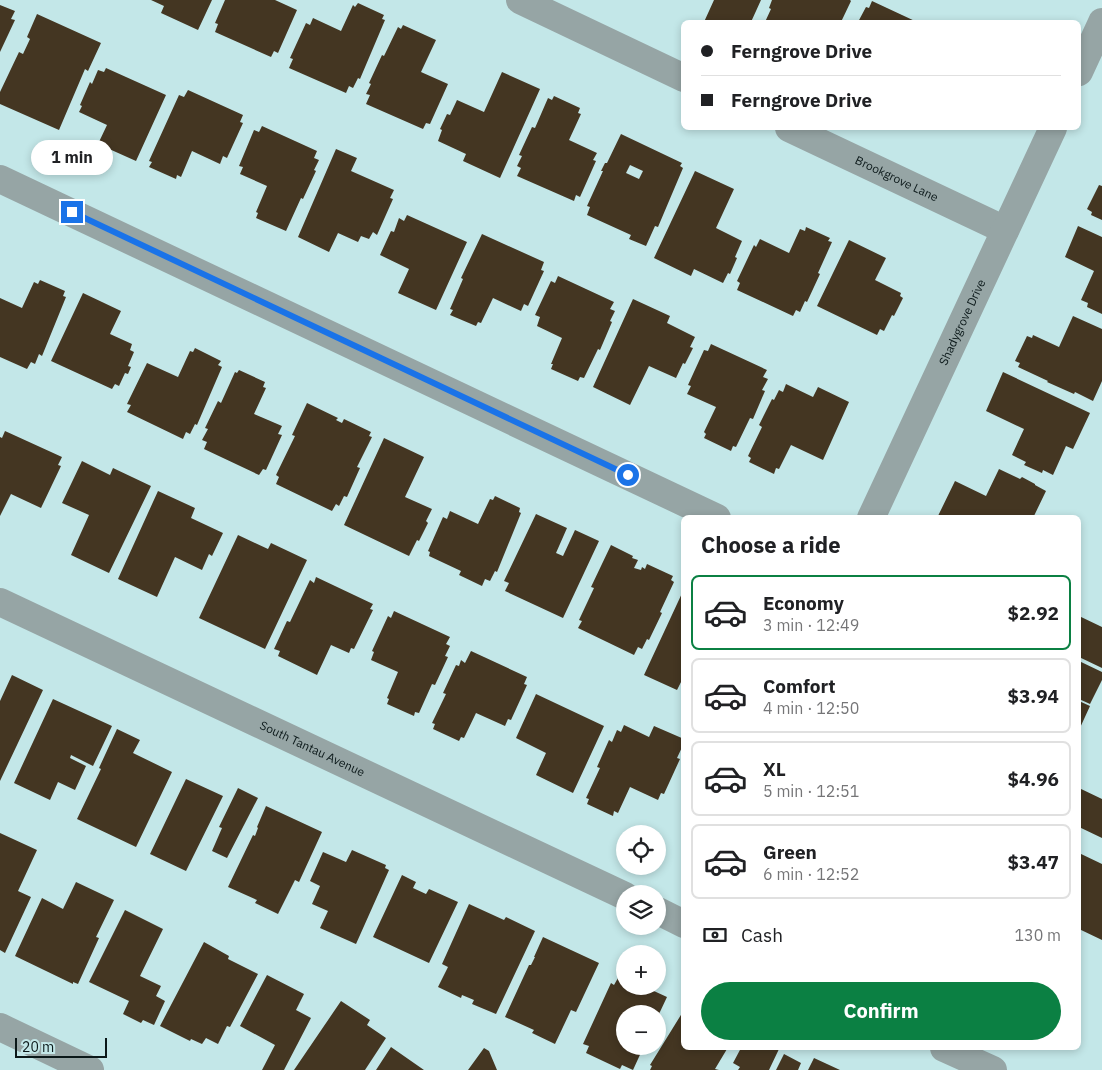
<!DOCTYPE html>
<html lang="en">
<head>
<meta charset="utf-8">
<style>
  body { margin:0; font-family:"IBM Plex Sans",sans-serif; background:#f2f2f2; color:#202124; height:100vh; display:flex; flex-direction:column; font-size:19px; white-space:nowrap }
  * { box-sizing:border-box; margin:0 }
  p { font-size:16px; color:#757577 }
  .icon { flex:none; width:28px; height:28px; fill:none; stroke:currentColor; stroke-width:2; stroke-linecap:round; stroke-linejoin:round }
  .map { position:relative; flex:1; overflow:hidden }
  .drawer { position:absolute; left:681px; top:515px; width:400px; height:535px; display:flex; flex-direction:column; background:#fff; border-radius:8px; box-shadow:0 2px 8px #0003 }
  .drawer>* { flex:none }
  .guide { position:absolute; left:681px; top:20px; width:400px; height:110px; border-radius:8px; box-shadow:0 2px 8px #0003; display:grid; align-content:center; height:110px; padding:0 20px; background:#fff }
  .fabs { position:absolute; left:616px; top:825px; display:grid; gap:10px }
  .fabs a { display:grid; place-items:center; width:50px; height:50px; border-radius:50%; background:#fff; box-shadow:0 2px 8px #0003; font-size:25px }
  .scale { position:absolute; left:15px; bottom:12px; width:92px; box-sizing:border-box; padding-left:5px; border:2px solid #0b1819; border-top:0; font-size:14px; line-height:18px; white-space:nowrap; color:#0b1819; -webkit-text-stroke:4px #c3e7e8; paint-order:stroke }
  .end { position:absolute; width:22px; height:22px; margin:-11px; border:6px solid #1a73e8; background:#fff; box-shadow:0 0 0 2px #fff }
  .from { border-radius:50% }
  .bubble { position:absolute; height:35px; border-radius:18px; background:#fff; box-shadow:0 2px 8px #0003; font-size:16px; font-weight:700; line-height:35px; text-align:center }
  .guide b { display:flex; align-items:center; gap:18px; height:48px; font-size:19px }
  .guide b+b { border-top:1px solid #e0e0e0 }
  .guide i { width:12px; height:12px; background:#202124 }
  ul { padding:0; list-style:none }
  li { display:flex; align-items:center; gap:15px; height:75px; margin:0 10px 8px; padding:0 10px; border:2px solid #e0e0e0; border-radius:8px }
  li div { flex:1 }
  li b { display:block; font-size:19px }
  li em { font-style:normal; font-weight:700 }
  li.current { border-color:#0b8043 }
  li>.icon { width:45px; height:45px; stroke-width:1.5 }
  h2 { padding:0 20px; font-size:22px; line-height:60px }
  .pay { display:flex; align-items:center; gap:12px; height:55px; padding:0 20px; font-size:19px }
  .pay p { margin-inline-start:auto }
  .cta { display:flex; gap:10px; margin-top:auto; padding:10px 20px }
  .cta a { flex:1; height:58px; border-radius:30px; background:#0b8043; color:#fff; font-size:20px; font-weight:700; line-height:58px; text-align:center }
  .map>svg:first-child { display:block }
  .building { fill:#443622; fill-rule:evenodd }
  .lines { fill:none; stroke-linecap:round; stroke-linejoin:round }
  .minor { stroke:#96a5a5; stroke-width:28 }
  .route { stroke:#1a73e8; stroke-width:6 }
  .labels { text-anchor:middle; stroke-width:5; stroke-linejoin:round; paint-order:stroke }
  .street-label { font-size:12px; fill:#0b1819; stroke:#c3e7e8 }
</style>
</head>
<body>
<div class="map">
<svg width="1102" height="1070" viewBox="0 0 1102 1070">
  <rect width="100%" height="100%" fill="#c3e7e8"/>
  <path class="building" d="M151,0h61l-14,30 -37,-17 3,-7z
    M225,0h50l22,10 -19,43 -4,-2 -3,6 -56,-25 3,-8 -3,-1z
    M714,0h47l-10,22h-47z
    M772,0h78l1,1 -10,21h-76l6,-13 -2,-1z
    M872,1l45,21h-59l8,-15 3,1z
    M358,3l26,12 -2,4 3,1 -25,59 -2,-1 -5,10 -4,-2 -3,7 -57,-25 4,-9 -3,-1 16,-35 4,2 3,-7 28,13 12,-26 2,2z
    M0,5l15,6 -4,8 4,1 -15,32z
    M37,14l64,29 -13,28 -3,-2 -26,61 -59,-26v-12l19,-40 4,2 7,-15 -3,-2z
    M403,25l33,15 -15,32 27,12 -18,40 -4,-1 -3,6 -57,-25 4,-9 -4,-1 5,-10 -2,-1 13,-28 2,1 14,-29 3,2z
    M106,68l60,27 -30,66 -38,-17 9,-19 -28,-13 3,-6 -2,-1 10,-23 2,2 6,-14 6,2z
    M502,72l38,17 -40,89 -37,-17 3,-7 -28,-13 4,-11 -2,-1 7,-15 3,1 7,-15 27,12z
    M188,90l55,25 -3,7 3,1 -16,35 -4,-2 -3,8 -28,-13 -11,26 -4,-2 -1,4 -27,-12 3,-5 -3,-1 30,-66 5,2z
    M554,96l26,12 -2,5 3,1 -12,26 28,13 -4,7 3,1 -16,36 -4,-2 -2,6 -57,-25 4,-8 -4,-2 5,-10 -3,-1 13,-28 3,1 13,-30 4,2z
    M262,126l55,25 -3,7 5,2 -5,10 2,1 -13,28 -2,-1 -15,33 -30,-13 2,-5 -2,-1 11,-26 -27,-12 3,-7 -4,-1 15,-36 5,2z
    M621,134l61,29 -2,3 3,2 -25,59 -3,-1 -9,20 -17,-7 2,-4 -44,-20 3,-8 -3,-1 16,-35h-2l4,-8h2zM630,165l13,6 -4,8 -13,-6z
    M336,149l21,9 -6,13 43,19 -4,8 3,1 -16,36 -4,-3 -4,7 -8,-3 -3,6 -20,-9 -9,19 -31,-15z
    M695,171l39,18 -18,39 26,13 -7,16 2,1 -7,16 -2,-1 -5,10 -29,-14 -3,7 -37,-18z
    M1099,185l3,1v34l-11,-5 1,-3 -5,-3z
    M407,215l60,27 -31,68 -38,-17 11,-24 -29,-14 11,-24 3,1 5,-14 5,3z
    M1078,226l24,11v77l-15,-7 1,-4 -7,-3 13,-29 -29,-14z
    M806,227l24,11 -2,3 4,1 -14,31 2,1 -13,28 -2,-1 -5,11 -4,-2 -3,6 -56,-26 3,-7 -3,-2 17,-36 2,2 4,-8 29,14 11,-24 5,2z
    M482,234l62,28 -3,8 3,1 -16,35 -4,-2 -3,7 -28,-13 -12,25 -3,-1 -2,4 -26,-11 3,-5 -3,-1 13,-30 -2,-1z
    M849,240l37,18 -11,22 26,13 -1,3 3,2 -9,18 -2,-1 -8,16 -4,-2 -3,6 -60,-29z
    M558,276l56,26 -4,7 5,2 -5,10 2,1 -12,28 -2,-1 -14,29 -4,-1 -2,4 -27,-12 2,-5h-2l11,-26 -25,-12 3,-9 -5,-2 16,-34 4,2z
    M40,280l25,11 -2,5 3,1 -24,59 -3,-2 -4,10 -4,-2 -4,7 -27,-12v-59l22,10 12,-26 4,2z
    M83,293l38,18 -11,23 22,10 -2,6 4,2 -6,14 3,1 -3,7 -3,-1 -6,13 -4,-2 -3,5 -61,-28z
    M633,299l37,17 -3,7 28,14 -5,10 3,1 -8,16 -2,-1 -7,15 -27,-12 -19,39 -37,-18z
    M1073,316l29,13v52l-9,20 -18,-9 -1,2 -27,-12 1,-1 -30,-14 2,-4 -5,-2 12,-25 5,2 1,-3 26,12z
    M711,344l56,26 -4,7 5,2 -6,11 3,1 -12,28 -3,-1 -14,29 -3,-1 -2,5 -27,-13 2,-4 -2,-2 12,-25 -29,-13 4,-8 -3,-1 16,-35 4,1z
    M195,348l26,13 -3,4 4,2 -25,58 -2,-1 -5,10 -4,-2 -3,7 -56,-27 4,-7 -4,-1 20,-41 31,14 12,-26 3,1z
    M239,370l26,12 -2,5 3,1 -12,26 28,12 -4,8 4,1 -16,35 -3,-1 -4,6 -55,-26 3,-7 -5,-2 6,-11 -3,-1 13,-27 3,2 14,-31 2,1z
    M1003,372l87,41 -17,36 -7,-3 -13,29 -10,-5 -1,3 -18,-8 2,-3 -14,-7 12,-26 -38,-18z
    M786,384l27,13 5,-10 31,15 -26,58 -32,-15 -12,24 -3,-1 -2,6 -25,-12 2,-4 -3,-2 14,-29 -3,-2 13,-26 2,1 5,-10 4,2z
    M307,403l31,15 -2,2 6,3 2,-4 27,13 -2,4 3,1 -15,30 3,1 -13,29 -3,-1 -5,10 -3,-2 -4,7 -56,-27 3,-7 -3,-2 19,-39 -3,-1z
    M5,431l57,26 -4,8 3,1 -20,42 -30,-14 -11,22v-79l2,1z
    M384,438l40,19 -19,40 27,12 -6,12 2,2 -9,18 -2,-1 -8,16 -65,-31z
    M82,461l28,14 3,-7 38,18 -42,87 -38,-18 18,-40 -27,-12z
    M999,469l21,10 2,-2 13,7v1l11,6 -13,27h-96l18,-37 31,15z
    M158,491l37,17 -4,10 32,15 -11,23 -3,-2 -7,16 -27,-13 -18,40 -39,-18z
    M495,496l25,12 -1,4 2,1 -24,59 -2,-1 -5,10 -5,-2 -3,7 -23,-11 2,-4 -32,-15 1,-4 -2,-1 15,-34 4,2 3,-8 28,13 12,-25 3,1z
    M536,514l31,14 -11,25 7,3 12,-26 24,11 -36,77 -58,-27 4,-8 -5,-2z
    M238,535l30,14 3,-6 36,17 -42,89 -66,-31z
    M611,545l22,11 -1,2 6,2 -4,8 7,2 1,-3 3,2 2,-5 26,12 -2,4 3,2 -14,30 2,1 -13,27 -2,-1 -5,10 -4,-2 -4,8 -56,-27 4,-7 -3,-1 15,-32 -3,-1z
    M316,577l57,27 -3,5 3,1 -19,39 -3,-1 -2,5 -18,-8 -14,30 -39,-19 2,-5 -6,-2 13,-28 3,1 20,-42 4,3z
    M684,589v87l-7,14 -33,-15z
    M394,611l56,26 -4,7 4,2 -5,10 3,1 -13,28 -3,-1 -13,29 -4,-1 -1,4 -27,-12 2,-5 -2,-1 11,-26 -27,-12 3,-8 -2,-1 16,-35 3,2z
    M1079,616l23,11v41l-23,-11z
    M471,651l56,26 -3,7 3,1 -16,35 -3,-1 -3,7 -29,-13 -12,25 -3,-1 -2,4 -26,-12 2,-5 -3,-1 14,-29 -3,-1 13,-28 3,1 2,-6 4,3z
    M1079,661l23,11v8l-12,24 -11,-5z
    M12,675l31,15 -43,91v-80z
    M536,694l68,32 -31,67 -37,-18 10,-22 -30,-15z
    M53,699l59,27 -19,40 -22,-11 -1,3 16,8 -11,24 -17,-8 -8,18 -36,-17z
    M1079,701l11,5 -11,24z
    M624,725l25,12 5,-11 30,13v4l-7,15 3,1 -16,35 -3,-1 -3,7 -28,-13 -12,26 -4,-2 -1,5 -26,-12 2,-5 -3,-1 14,-30 -3,-1 12,-27 3,2 5,-12 4,2z
    M117,729l23,11 -7,13 39,19 -36,75 -59,-28 24,-50 -2,-1z
    M186,779l37,17 -37,75 -36,-17z
    M238,788l20,10 -31,60 -15,-7 10,-23 -3,-1z
    M1079,788l23,11v39l-23,-11z
    M266,806l56,26 -23,50 -4,-2 -17,34 -23,-11 2,-3 -29,-13 25,-52 2,1 3,-8 -1,-1z
    M0,833l37,17 -19,41 13,6 -26,56 -5,-3z
    M352,850l34,15 -1,3 4,2 -33,74 -36,-16 8,-17 -16,-7 8,-18 -10,-5 13,-29 23,10z
    M1079,853l23,11v76l-23,-11z
    M402,875l14,7 -3,6 13,6 3,-5 29,13 -29,61 -56,-26z
    M76,882l38,18 -18,37 3,1 -21,46 -5,-2v2l-58,-28 27,-58 21,11z
    M469,904l35,16 2,-3 29,14 -39,83 -24,-10 2,-4 -12,-5 -1,3 -23,-11 10,-20 -6,-3z
    M125,910l38,19 -23,47 21,10 -5,10 9,5 -11,24 -11,-5 -2,3 -18,-9 6,-13 -40,-19z
    M543,937l56,26 -23,49 -5,-2 -16,34 -23,-11 2,-3 -29,-13 24,-52h2l4,-8h-1z
    M204,942l25,14 -1,3 30,15 -28,53 -3,-1 -9,18 -12,-6 -4,6 -11,-5 -1,2 -30,-15z
    M267,975l37,19 -8,16 15,8 -27,52h-22l13,-25 -35,-19z
    M618,978l7,3v5h18l24,11 -8,17h-34v32h19l-11,24 -11,-5 -2,4 -34,-16 3,-7 -6,-2 28,-61 3,2z
    M341,1001l29,19 -3,5 19,13 -21,32h-71z
    M684,1010v38l43,1 -12,20 4,1h-69l2,-4 -2,-1z
    M391,1047l33,23h-48z
    M484,1048l5,3 8,19h-29z
    M741,1048h35l3,1 -10,21h-31l2,-3 -7,-4z
    M784,1054l17,9 -3,7h-22z
    M814,1058l26,12h-32z"/>
  <g class="lines">
    <g class="minor">
      <path d="M520,0l164,78"/>
      <path d="M1079,72l23,-50"/>
      <path id="s1" d="M789,128l216,102"/>
      <path d="M0,179l717,339"/>
      <path id="s2" d="M871,518l182,-390"/>
      <path id="s3" d="M0,602l625,294"/>
      <path d="M658,911l26,13"/>
      <path d="M0,1027l90,43"/>
      <path d="M944,1048l49,22"/>
    </g>
  </g>
  <g class="lines">
    <path class="route" d="M72,212l556,263"/>
  </g>
  <g class="labels">
    <g class="street-label">
      <text dy="4" stroke="none"><textPath href="#s1" startOffset="119">Brookgrove Lane</textPath></text>
      <text dy="4" stroke="none"><textPath href="#s2" startOffset="216">Shadygrove Drive</textPath></text>
      <text dy="4" stroke="none"><textPath href="#s3" startOffset="345">South Tantau Avenue</textPath></text>
    </g>
  </g>
</svg>
<div class="fabs">
<a><svg class="icon" aria-label="locate" viewBox="0 0 24 24"><circle cx="12" cy="12" r="6"/><path d="M12 2v4M12 18v4M2 12h4M18 12h4"/></svg></a>
<a><svg class="icon" aria-label="layers" viewBox="0 0 24 24"><path d="M12 4l9 5-9 5-9-5zM3 14l9 5 9-5"/></svg></a>
<a>+</a>
<a>−</a>
</div>
<div class="scale">20 m</div>
<i class="end from" style="left:628px;top:475px"></i>
<i class="end" style="left:72px;top:212px"></i>
<div class="bubble" style="left:31px;top:140px;width:82px">1 min</div>
<div class="guide">
<b><i class="from"></i>Ferngrove Drive</b>
<b><i></i>Ferngrove Drive</b>
</div>
<section class="drawer">
<h2>Choose a ride</h2>
<ul>
<li class="current"><svg class="icon" aria-label="car" viewBox="0 0 24 24"><path d="M5 17H2v-5l4-1 3-4h7l3 4 3 1v5h-3M9 17h6M6 11h13"/><circle cx="7" cy="17" r="2"/><circle cx="17" cy="17" r="2"/></svg><div><b>Economy</b><p>3 min · 12:49</p></div><em>$2.92</em></li>
<li><svg class="icon" aria-label="car" viewBox="0 0 24 24"><path d="M5 17H2v-5l4-1 3-4h7l3 4 3 1v5h-3M9 17h6M6 11h13"/><circle cx="7" cy="17" r="2"/><circle cx="17" cy="17" r="2"/></svg><div><b>Comfort</b><p>4 min · 12:50</p></div><em>$3.94</em></li>
<li><svg class="icon" aria-label="car" viewBox="0 0 24 24"><path d="M5 17H2v-5l4-1 3-4h7l3 4 3 1v5h-3M9 17h6M6 11h13"/><circle cx="7" cy="17" r="2"/><circle cx="17" cy="17" r="2"/></svg><div><b>XL</b><p>5 min · 12:51</p></div><em>$4.96</em></li>
<li><svg class="icon" aria-label="car" viewBox="0 0 24 24"><path d="M5 17H2v-5l4-1 3-4h7l3 4 3 1v5h-3M9 17h6M6 11h13"/><circle cx="7" cy="17" r="2"/><circle cx="17" cy="17" r="2"/></svg><div><b>Green</b><p>6 min · 12:52</p></div><em>$3.47</em></li>
</ul>
<div class="pay"><svg class="icon" aria-label="cash" viewBox="0 0 24 24"><path d="M3 7h18v10H3z"/><circle cx="12" cy="12" r="2"/></svg>Cash<p>130 m</p></div>
<div class="cta"><a>Confirm</a></div>
</section>
</div>
</body>
</html>
